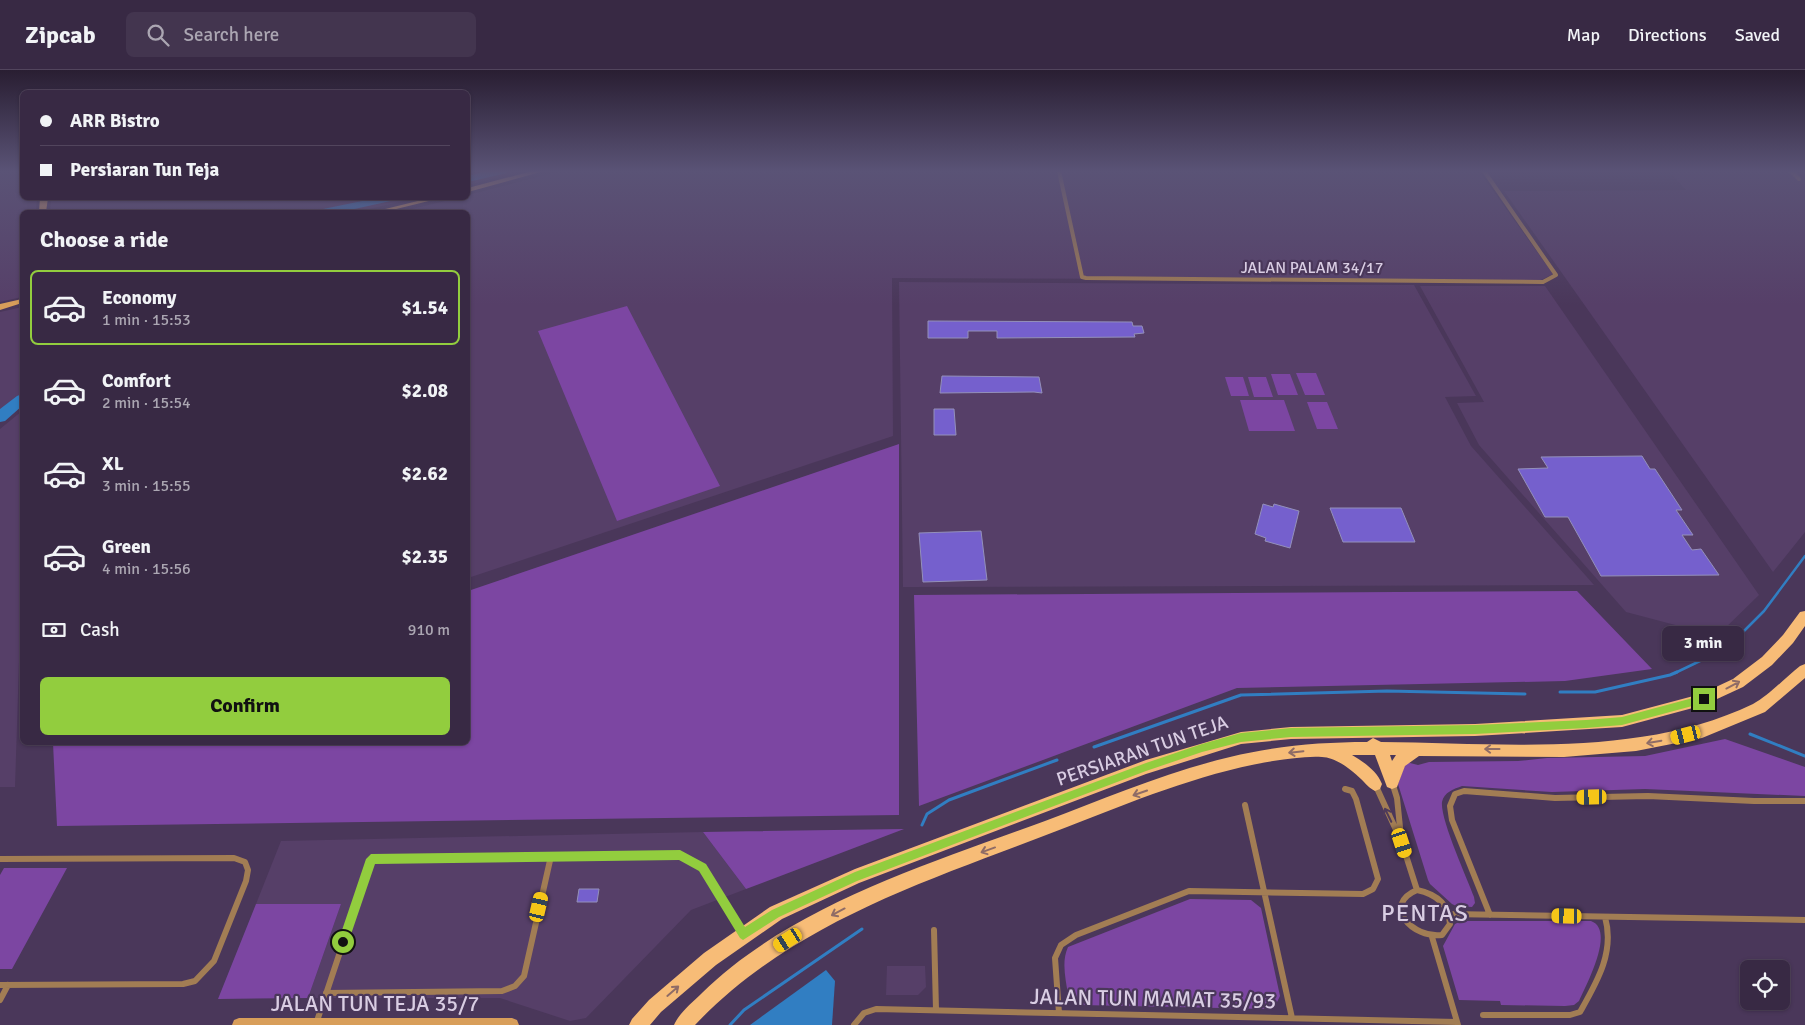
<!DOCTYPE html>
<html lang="en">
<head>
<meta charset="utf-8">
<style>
  body { margin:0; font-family:Signika,sans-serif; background:#43354f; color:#f1f3f6; height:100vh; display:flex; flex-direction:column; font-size:19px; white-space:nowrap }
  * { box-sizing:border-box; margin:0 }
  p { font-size:16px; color:#aba6b2 }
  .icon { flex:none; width:28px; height:28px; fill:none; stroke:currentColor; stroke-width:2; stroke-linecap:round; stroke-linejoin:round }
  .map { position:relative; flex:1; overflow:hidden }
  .details { position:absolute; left:20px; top:140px; width:450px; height:535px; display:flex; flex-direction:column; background:#382944; border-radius:8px; box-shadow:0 1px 4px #0004,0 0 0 1px #52455d }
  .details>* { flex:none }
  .guide { position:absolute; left:20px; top:20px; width:450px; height:110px; border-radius:8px; box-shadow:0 1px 4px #0004,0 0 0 1px #52455d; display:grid; align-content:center; height:110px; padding:0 20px; background:#382944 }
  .buttons { position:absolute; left:1740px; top:890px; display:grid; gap:10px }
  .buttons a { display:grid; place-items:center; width:50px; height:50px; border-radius:8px; background:#382944; box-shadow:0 1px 4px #0004,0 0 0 1px #52455d; font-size:25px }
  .end { position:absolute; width:22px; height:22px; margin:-11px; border:6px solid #92cd3e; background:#111; box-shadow:0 0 0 2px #111 }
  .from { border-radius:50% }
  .bubble { position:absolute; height:35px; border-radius:8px; background:#382944; box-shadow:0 1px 4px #0004,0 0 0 1px #52455d; font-size:16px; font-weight:700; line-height:35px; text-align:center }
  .car { position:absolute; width:15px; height:30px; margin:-15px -8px; border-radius:6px; box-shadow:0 0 4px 1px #0007; background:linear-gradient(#f5c518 24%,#345 0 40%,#f5c518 0 76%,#345 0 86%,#f5c518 0) }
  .guide b { display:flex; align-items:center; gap:18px; height:48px; font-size:19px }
  .guide b+b { border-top:1px solid #52455d }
  .guide i { width:12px; height:12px; background:#f1f3f6 }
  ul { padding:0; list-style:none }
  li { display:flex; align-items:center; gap:15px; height:75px; margin:0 10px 8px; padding:0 10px; border:2px solid transparent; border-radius:8px }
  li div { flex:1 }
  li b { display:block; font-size:19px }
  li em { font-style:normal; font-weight:700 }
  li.current { border-color:#92cd3e }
  li>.icon { width:45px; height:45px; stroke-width:1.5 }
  h2 { padding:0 20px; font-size:22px; line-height:60px }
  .pay { display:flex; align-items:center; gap:12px; height:55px; padding:0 20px; font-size:19px }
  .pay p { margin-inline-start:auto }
  .action { display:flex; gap:10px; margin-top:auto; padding:10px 20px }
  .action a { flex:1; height:58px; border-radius:8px; background:#92cd3e; color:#111; font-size:20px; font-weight:700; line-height:58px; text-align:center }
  header { display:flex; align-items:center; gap:30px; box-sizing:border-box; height:70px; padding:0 25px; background:#382944; border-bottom:1px solid #52455d }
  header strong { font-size:24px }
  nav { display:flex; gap:28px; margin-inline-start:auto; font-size:18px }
  .search { width:350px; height:45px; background:#43354f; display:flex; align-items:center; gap:12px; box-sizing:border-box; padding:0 18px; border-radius:8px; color:#aba6b2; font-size:19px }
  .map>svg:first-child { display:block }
  .built { fill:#563f68 }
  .green { fill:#7c46a2 }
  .water { fill:#317ec2 }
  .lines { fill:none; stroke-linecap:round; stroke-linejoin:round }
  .stream-far1 { stroke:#317ec2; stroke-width:2.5 }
  .stream { stroke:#317ec2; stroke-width:3 }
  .river { fill:#317ec2; fill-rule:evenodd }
  .building { fill:#7560cd; stroke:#9490ba }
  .street-far1 { stroke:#a27d54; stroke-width:4 }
  .street { stroke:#a27d54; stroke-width:6 }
  .secondary { fill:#d89e5a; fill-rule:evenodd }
  .primary { fill:#f7bc77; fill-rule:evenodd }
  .oneway { stroke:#8f6c66 }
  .oneway2 { stroke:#4e3a5a }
  .route { fill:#92cd3e }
  .labels { text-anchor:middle; stroke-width:4.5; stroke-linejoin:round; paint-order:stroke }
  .far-street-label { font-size:16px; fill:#d9cde3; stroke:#4a375a }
  .street-label { font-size:19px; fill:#d9cde3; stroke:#4a375a }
  .near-street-label { font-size:22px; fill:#d9cde3; stroke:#4a375a }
  .near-neighbourhood-label { font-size:24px; letter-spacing:1px; fill:#d9cde3; stroke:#4a375a }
</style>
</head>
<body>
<header>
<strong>Zipcab</strong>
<div class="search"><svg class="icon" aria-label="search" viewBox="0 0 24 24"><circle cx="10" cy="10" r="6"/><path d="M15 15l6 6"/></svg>Search here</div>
<nav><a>Map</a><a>Directions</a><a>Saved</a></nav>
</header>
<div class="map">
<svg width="1805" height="955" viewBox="0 0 1805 955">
  <rect width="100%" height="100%" fill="#4a375a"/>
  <path class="built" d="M0,101h22v27h15l-1,14h-14v85l-22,5z
    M468,101h55l-55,14z
    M561,101h918l74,103 -12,6 -649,-2 1,158 -425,142v-366h-69l59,-14h10v-3z
    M1669,101h136v361l-32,40 -269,-381 182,-1z
    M51,128h366l-61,14h-306z
    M899,212l515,3 62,111 -31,1 26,49 123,139 -691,2z
    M1420,216h125l214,309 -42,41 -91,-24 -147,-167 -22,-42 27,-1z
    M22,237v87l-22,18v-100z
    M22,341v158l-7,218h-15v-358z
    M703,762l43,57 -55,21 -105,108 -16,3 -70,-23h-192l33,-94h-85l25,-63z
    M887,896h38l1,21 -8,8h-32z"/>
  <path class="green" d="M627,236l93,180 -103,35 -79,-190z
    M1296,303h20l9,22h-20z
    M1271,304h19l8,21h-20z
    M1225,307h18l6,19h-18z
    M1248,307h18l7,20h-19z
    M1240,330h44l11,31h-46z
    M1307,332h20l11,27h-21z
    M899,374v371l-842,11 -4,-83 415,-1v-151z
    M1577,521l75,78 -87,12 -328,7 -318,118 -5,-211z
    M1725,669l80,28v29l-160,-7 -93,3 -90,-6c-8,3 -18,6 -20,16 -2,17 25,76 32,95l1,6 -3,4 -16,-1 -4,-2 -22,-20 -2,-4 -30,-96 8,-22 12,3 11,-3 89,-1 29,-3 98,-2z
    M904,759l-158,60 -43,-57z
    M4,798h63l-55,101h-12v-94z
    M1190,829l61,1 10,8 19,88 -5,10 -7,3 -188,-4 -6,-2 -6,-8c-2,-15 -7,-33 0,-48z
    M256,834h85l-33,94 -90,1z
    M1461,851h130c25,9 -5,64 -12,80l-5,4 -9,1 -64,-1 -1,-4 -41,-1 -16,-54 12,-22z"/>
  <path class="water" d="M826,900l9,11 -3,44h-82z"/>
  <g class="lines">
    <path class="stream-far1" d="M1675,603l52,-25 37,-37 41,-55"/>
    <path class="stream" d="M1560,622h35l75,-17 7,-3
      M1750,664l55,22
      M1094,677l147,-52 146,-4 138,3
      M922,755l5,-11 22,-14 108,-40
      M730,955l14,-15 118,-81"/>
    <path class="river" d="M487,101h21l-1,2 -39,9v-6z
      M377,128h20l-2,2 -54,12h-20l2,-3z
      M22,324v12l-17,15 -5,1v-13l17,-13z"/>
  </g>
  <path class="building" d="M928,251l204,1 1,4h9l2,7 -10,1 1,3 -138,1v-7h-29v7h-40z
    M942,306l97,1 3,16 -8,-1 -94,1z
    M934,339h20l2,26h-22z
    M1642,386l8,13h5l27,41h-6l17,25h-11l10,15 9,-1 18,26 -118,1 -33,-59h-23l-27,-48 30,-1 -7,-11z
    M1263,434l10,3 1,-3 25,7 -9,37 -25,-7 1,-3 -11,-4z
    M1330,438h71l14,34h-72z
    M981,461l6,49 -64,2 -4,-49z
    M579,819h20l-2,13h-20z"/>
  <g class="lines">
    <path class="street-far1" d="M1059,101l23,106 4,1 457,4 13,-7 -72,-104
      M1791,101l8,8"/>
    <path class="street" d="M1392,712l5,16 4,39
      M1375,714l27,59 15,47
      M1245,735l47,213
      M0,789l234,-1 11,4 3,8 -2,11 -32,80 -19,20 -12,3 -183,1
      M1417,820c19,4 32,14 33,34l-8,11c-29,4 -61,-30 -25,-45z
      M1449,844l356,6
      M1490,845l-38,-95 -2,-14 5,-12 9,-3 91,7 93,-2 106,5h51
      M934,860l2,80
      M1432,867l26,88
      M326,923l176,-2 13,-5 9,-10 27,-120
      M0,930l8,-15
      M1059,943l-4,-55 6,-13 15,-10 113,-44 174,3 10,-5 5,-10 -22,-80 -4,-8 -7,-2
      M1483,945h87l10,-3c17,-30 35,-60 25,-95
      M316,954l55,-165 310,-4 21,13 41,66
      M854,955l10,-12 12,-4 581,13"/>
    <path class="secondary" d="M532,101h12l-76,21v-4z
      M40,128h8l-2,14h-7z
      M430,128h11l-57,14h-11z
      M22,229v4l-22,7v-6z
      M239,948h273l5,2 2,5h-287l2,-5z"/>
    <path class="primary" d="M1805,541v15l-12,17 -21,22 -29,22 -39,18 -82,22 -147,9 -184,3 -50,5 -95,30 -287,109 -77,36 -66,46 -55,47 -11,13h-21l3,-6 17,-19 55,-47 66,-46 85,-38 291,-109 95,-28 50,-5 184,-3 147,-9 79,-21 32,-15 29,-22 21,-22 17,-23z
      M1805,594v14l-40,34 -63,26 -66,13 -72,6 -145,-1 -14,10 -8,21 -5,2 -5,-2 -12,-32h-23c12,7 25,16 30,29l-2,5 -5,2c-6,-3 -9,-7 -14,-12 -9,-9 -26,-22 -39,-22 -16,-1 -33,2 -49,4 -72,12 -139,40 -206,66 -131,51 -273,93 -372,198h-21c5,-12 18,-22 28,-32 88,-87 229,-130 343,-172 61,-23 122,-49 185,-64 45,-11 91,-15 137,-15l6,-4 8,4c121,1 260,16 372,-38 15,-8 33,-27 47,-38zM1390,685h6l-4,6z"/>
  </g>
  <defs><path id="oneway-shaft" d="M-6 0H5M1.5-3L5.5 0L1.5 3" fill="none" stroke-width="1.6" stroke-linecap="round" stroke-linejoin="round" transform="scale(1.25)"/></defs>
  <g class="oneway">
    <use href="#oneway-shaft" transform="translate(1733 615) rotate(-28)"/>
    <use href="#oneway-shaft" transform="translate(1654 672) rotate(170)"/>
    <use href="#oneway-shaft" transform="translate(1492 679) rotate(-180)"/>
    <use href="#oneway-shaft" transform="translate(1296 682) rotate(174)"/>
    <use href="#oneway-shaft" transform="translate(1140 723) rotate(161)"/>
    <use href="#oneway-shaft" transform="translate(988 780) rotate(160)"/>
    <use href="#oneway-shaft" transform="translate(838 842) rotate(152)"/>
    <use href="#oneway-shaft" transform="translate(673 921) rotate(-41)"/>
  </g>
  <use class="oneway2" href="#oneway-shaft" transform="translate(1388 745) rotate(-116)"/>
  <linearGradient id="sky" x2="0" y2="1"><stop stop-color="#291e32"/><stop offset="0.43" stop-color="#5a5376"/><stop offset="1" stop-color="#5a5376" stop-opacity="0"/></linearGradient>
  <rect width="1805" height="235" fill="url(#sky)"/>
  <path class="route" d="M1704,625l3,1v6l-85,23 -36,3 -111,6 -184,3 -50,5 -39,10 -56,19 -289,110 -78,36 -36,23 -3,-2 -41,-67 -20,-11 -304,4 -28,82 -4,2 -3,-2 -2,-4 28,-83 5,-5 309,-4 26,14 39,63 27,-17 83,-38 291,-109 56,-19 39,-11 50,-5 184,-3 111,-5 36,-3z"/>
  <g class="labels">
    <g class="far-street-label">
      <text x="1312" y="203">JALAN PALAM 34/17</text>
    </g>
    <g class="street-label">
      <text transform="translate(1142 680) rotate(-19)" y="7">PERSIARAN TUN TEJA</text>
    </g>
    <g class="near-street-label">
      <text transform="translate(1153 928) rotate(1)" y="8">JALAN TUN MAMAT 35/93</text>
      <text x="375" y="941">JALAN TUN TEJA 35/7</text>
    </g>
    <g class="near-neighbourhood-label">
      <text x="1425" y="851">PENTAS</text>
    </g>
  </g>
</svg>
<div class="buttons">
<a><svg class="icon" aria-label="locate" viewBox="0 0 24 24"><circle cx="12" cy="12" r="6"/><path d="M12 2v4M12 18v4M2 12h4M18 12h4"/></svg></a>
</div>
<i class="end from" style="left:343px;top:872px"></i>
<i class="end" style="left:1704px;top:629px"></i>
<div class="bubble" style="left:1662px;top:556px;width:82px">3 min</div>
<i class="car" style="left:1686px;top:665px;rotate:256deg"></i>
<i class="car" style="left:1592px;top:727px;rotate:269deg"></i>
<i class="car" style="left:1402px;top:773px;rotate:162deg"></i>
<i class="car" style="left:539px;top:837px;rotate:13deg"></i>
<i class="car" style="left:1567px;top:846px;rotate:271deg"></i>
<i class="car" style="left:788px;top:870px;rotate:238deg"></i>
<div class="guide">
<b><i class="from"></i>ARR Bistro</b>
<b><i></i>Persiaran Tun Teja</b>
</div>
<section class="details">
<h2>Choose a ride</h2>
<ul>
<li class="current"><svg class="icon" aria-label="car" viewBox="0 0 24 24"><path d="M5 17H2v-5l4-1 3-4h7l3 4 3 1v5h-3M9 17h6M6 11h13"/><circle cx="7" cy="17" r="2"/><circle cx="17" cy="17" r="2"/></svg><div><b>Economy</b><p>1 min · 15:53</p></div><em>$1.54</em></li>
<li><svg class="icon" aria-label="car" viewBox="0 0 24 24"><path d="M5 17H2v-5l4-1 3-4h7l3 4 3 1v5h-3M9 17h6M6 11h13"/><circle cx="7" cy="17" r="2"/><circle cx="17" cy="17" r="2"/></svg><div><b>Comfort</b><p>2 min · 15:54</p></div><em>$2.08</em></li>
<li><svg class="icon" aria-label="car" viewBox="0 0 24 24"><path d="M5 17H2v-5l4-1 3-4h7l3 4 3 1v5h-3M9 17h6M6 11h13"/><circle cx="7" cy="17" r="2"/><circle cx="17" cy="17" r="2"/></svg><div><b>XL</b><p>3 min · 15:55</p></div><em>$2.62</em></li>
<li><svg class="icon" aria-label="car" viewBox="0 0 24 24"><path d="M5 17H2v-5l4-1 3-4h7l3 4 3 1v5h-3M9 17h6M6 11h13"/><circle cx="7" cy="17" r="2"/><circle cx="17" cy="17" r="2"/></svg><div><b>Green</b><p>4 min · 15:56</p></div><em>$2.35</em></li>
</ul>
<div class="pay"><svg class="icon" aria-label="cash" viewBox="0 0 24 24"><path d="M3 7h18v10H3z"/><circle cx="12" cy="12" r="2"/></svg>Cash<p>910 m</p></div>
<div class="action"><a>Confirm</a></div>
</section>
</div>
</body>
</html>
